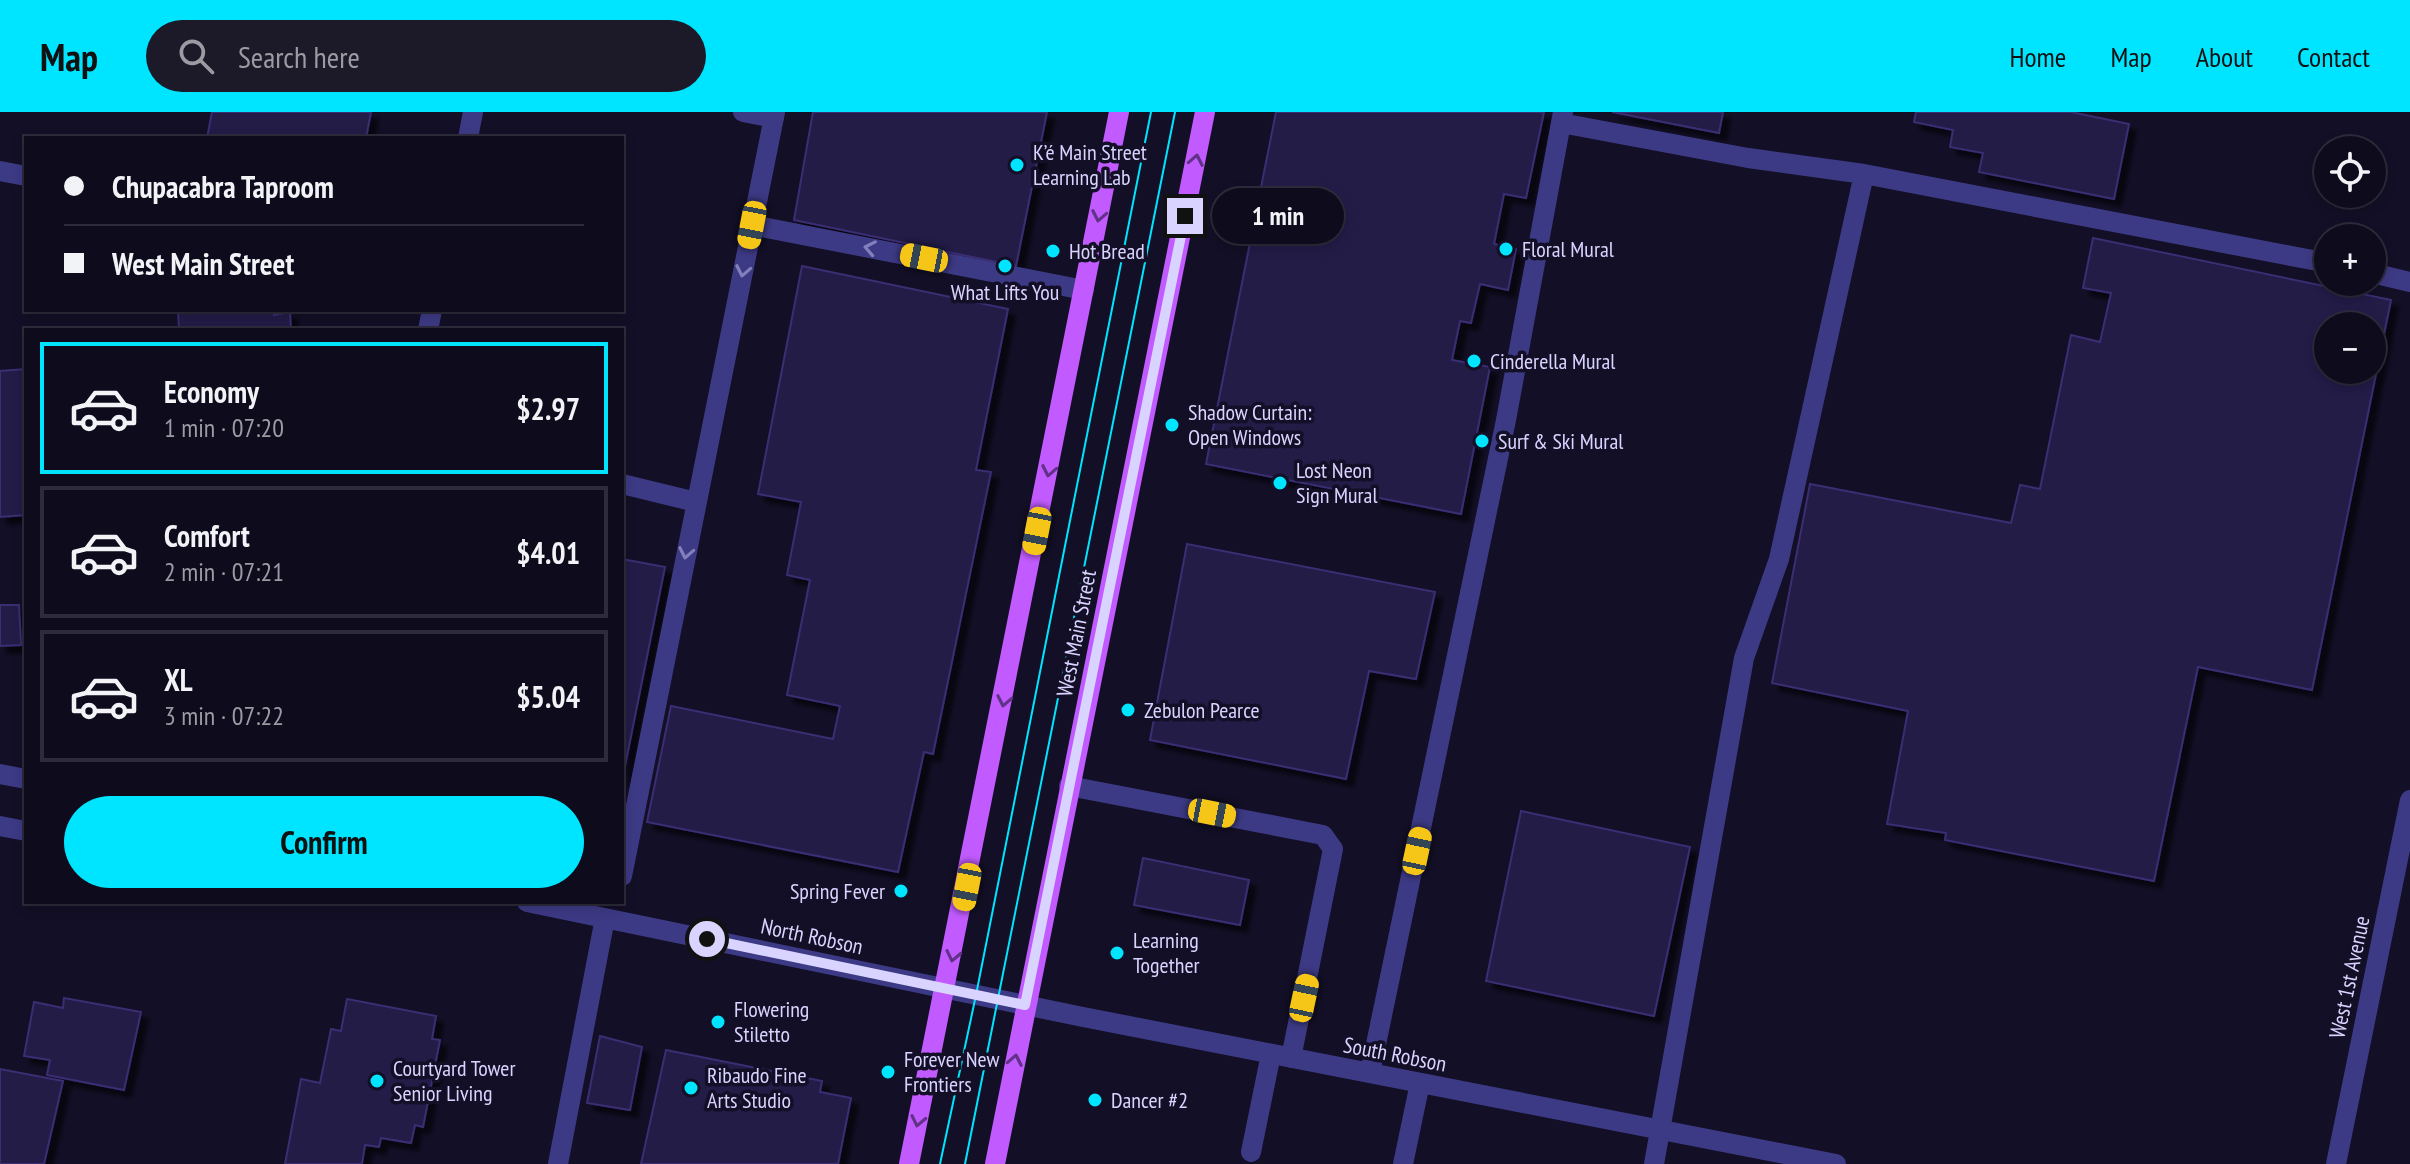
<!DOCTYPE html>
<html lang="en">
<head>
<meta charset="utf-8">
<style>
  body { margin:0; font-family:"PT Sans Narrow",sans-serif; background:#1c1929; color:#f1f3f6; height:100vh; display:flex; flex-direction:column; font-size:30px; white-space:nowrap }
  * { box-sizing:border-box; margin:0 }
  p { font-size:26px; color:#9b9ba3 }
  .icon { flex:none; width:44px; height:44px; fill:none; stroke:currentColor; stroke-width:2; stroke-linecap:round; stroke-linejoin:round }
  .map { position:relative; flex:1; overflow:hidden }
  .side { position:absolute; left:24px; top:216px; width:600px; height:576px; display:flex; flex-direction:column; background:#0e0b1c; border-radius:0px; box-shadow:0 4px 12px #0003,0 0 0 2px #2e2b3b }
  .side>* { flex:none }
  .guide { position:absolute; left:24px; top:24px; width:600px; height:176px; border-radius:0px; box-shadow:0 4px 12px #0003,0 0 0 2px #2e2b3b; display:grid; align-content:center; height:176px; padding:0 40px; background:#0e0b1c }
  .buttons { position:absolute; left:2314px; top:24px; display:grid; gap:16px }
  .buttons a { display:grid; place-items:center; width:72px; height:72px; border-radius:50%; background:#0e0b1c; box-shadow:0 4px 12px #0003,0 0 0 2px #2e2b3b; font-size:40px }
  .end { position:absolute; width:36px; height:36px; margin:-18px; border:10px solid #d9d4ff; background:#111; box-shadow:0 0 0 4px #111 }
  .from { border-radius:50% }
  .bubble { position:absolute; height:56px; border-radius:28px; background:#0e0b1c; box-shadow:0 4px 12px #0003,0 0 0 2px #2e2b3b; font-size:26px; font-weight:800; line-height:56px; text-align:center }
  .car { position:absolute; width:24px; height:48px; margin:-24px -12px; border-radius:10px; box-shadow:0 0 6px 2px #0007; background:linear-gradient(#f5c518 24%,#345 0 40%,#f5c518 0 76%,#345 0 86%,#f5c518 0) }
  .guide b { display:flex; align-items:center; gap:28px; height:76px; font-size:30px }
  .guide b+b { border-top:2px solid #2e2b3b }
  .guide i { width:20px; height:20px; background:#f1f3f6 }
  ul { padding:14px 0 0; list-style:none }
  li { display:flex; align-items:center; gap:24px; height:132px; margin:0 16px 12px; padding:0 24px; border:4px solid #2e2b3b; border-radius:0px }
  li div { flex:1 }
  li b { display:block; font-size:30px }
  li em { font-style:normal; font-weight:800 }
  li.selected { border-color:#00e5ff }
  li>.icon { width:72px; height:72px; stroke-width:1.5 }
  .action { display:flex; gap:16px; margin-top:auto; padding:16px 40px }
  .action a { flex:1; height:92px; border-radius:48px; background:#00e5ff; color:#111; font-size:32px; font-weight:800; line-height:92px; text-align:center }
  header { display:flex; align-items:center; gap:48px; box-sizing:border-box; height:112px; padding:0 40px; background:#00e5ff; color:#111 }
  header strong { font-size:38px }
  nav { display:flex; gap:44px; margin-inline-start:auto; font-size:28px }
  .search { width:560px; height:72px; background:#1c1929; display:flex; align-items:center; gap:20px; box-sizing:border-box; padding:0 28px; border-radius:44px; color:#9b9ba3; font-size:30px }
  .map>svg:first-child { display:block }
  .building { fill:#241b47; stroke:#3b2d73; stroke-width:2; fill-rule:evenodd; filter:url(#shadow) }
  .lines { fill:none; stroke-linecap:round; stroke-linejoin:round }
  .minor { stroke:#3d3a85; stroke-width:20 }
  .major { stroke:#c25bff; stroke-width:20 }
  .tram { stroke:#00e5ff; stroke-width:2 }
  .oneway { stroke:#623188 }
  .oneway2 { stroke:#837fbc }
  .route { stroke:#d9d4ff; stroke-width:10 }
  .poi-dot { fill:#00e5ff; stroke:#130f26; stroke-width:3 }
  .labels { text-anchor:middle; stroke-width:7; stroke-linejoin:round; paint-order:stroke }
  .poi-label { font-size:22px; fill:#d9d4ff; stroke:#130f26; text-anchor:start }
  .street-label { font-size:22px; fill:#d9d4ff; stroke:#130f26 }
</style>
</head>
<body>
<header>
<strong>Map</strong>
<div class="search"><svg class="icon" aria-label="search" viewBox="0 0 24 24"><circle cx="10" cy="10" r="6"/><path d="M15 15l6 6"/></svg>Search here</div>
<nav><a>Home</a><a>Map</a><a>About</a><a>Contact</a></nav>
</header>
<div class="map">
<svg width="2410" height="1052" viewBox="0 0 2410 1052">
  <defs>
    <filter id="shadow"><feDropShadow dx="7" dy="7" stdDeviation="2" flood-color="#0009"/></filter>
  </defs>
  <rect width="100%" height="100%" fill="#130f26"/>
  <path class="building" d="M212,0h159l-5,26h-159z
    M813,0h234l-31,154 -222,-46z
    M1276,0h268l-18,86 -22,-4 -10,50 22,5 -8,41 -28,-6 -9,39 -11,-2 -8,39 38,7 -29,147 -255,-50z
    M1612,0h111l-4,21z
    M1916,0h155l58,12 -15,75 -135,-27 4,-19 -33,-6 3,-17 -39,-8z
    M2093,126l298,62 -79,390 -114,-23 -44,214 -209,-41 1,-7 -59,-9 21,-113 -136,-28 38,-199 201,39 9,-38 20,4 31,-154 29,7 11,-49 -28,-5zM2328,214h44v44h-44z
    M802,154l206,43 -32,161 15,2 -58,282 -9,-2 -26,120 -251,-50 24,-116 162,33 7,-33 -53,-11 23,-115 -23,-5 14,-73 -43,-8z
    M178,198h96v5l16,-3 1,18h-112z
    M26,257v146l-26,2v-146z
    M1187,432l248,48 -19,87 -47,-8 -23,108 -196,-39z
    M622,447l43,8 -43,214z
    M0,493h19l2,40 -21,1z
    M1521,699l169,36 -36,169 -168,-35z
    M1143,746l106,22 -9,45 -106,-20z
    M64,886l77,14 -17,78 -77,-15 3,-15 -26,-4 10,-54 29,6z
    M347,887l89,17 -4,23 8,1 -17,87 -8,-2 -4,18 -30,-5 -2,9 -14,-2 -3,19h-77l16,-85 19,4 11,-54 10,2z
    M600,924l42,11 -12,63 -43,-7z
    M666,938l156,31 -2,11 31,6 -13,66h-197z
    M0,957l63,12 -19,83h-44z"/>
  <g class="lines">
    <path class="minor" d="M743,0l31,6
      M1561,11l187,35 116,16 464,89
      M468,26l5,-26
      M0,59l26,5
      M752,113l332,65
      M2372,161l38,9
      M428,218l4,-20
      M622,372l74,18
      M0,662l26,5
      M1069,674l254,49 10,14 -42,209
      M0,714l26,5
      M622,764l153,-764
      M527,790l556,115 753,147
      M1370,961l136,-653 57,-308
      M1251,1040l20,-98
      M558,1052l47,-246
      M1403,1052l17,-81
      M1654,1052l90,-506 35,-99 85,-385
      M2336,1052l74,-364"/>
    <path class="major" d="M909,1052l210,-1052
      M995,1052l210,-1052"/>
    <path class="tram" d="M940,1052l36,-169 175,-883
      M965,1052l210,-1052"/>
  </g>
  <defs><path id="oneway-chevron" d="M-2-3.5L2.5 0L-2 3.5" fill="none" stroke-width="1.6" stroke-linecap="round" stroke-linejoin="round" transform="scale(2)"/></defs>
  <g class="oneway">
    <use href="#oneway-chevron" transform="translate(1196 48) rotate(-79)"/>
    <use href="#oneway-chevron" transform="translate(1099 104) rotate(101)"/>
    <use href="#oneway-chevron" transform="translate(1049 359) rotate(101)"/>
    <use href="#oneway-chevron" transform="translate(1004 589) rotate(101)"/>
    <use href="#oneway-chevron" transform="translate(953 844) rotate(102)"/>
    <use href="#oneway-chevron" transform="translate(1015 948) rotate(-79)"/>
    <use href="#oneway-chevron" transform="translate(918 1009) rotate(102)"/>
  </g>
  <g class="oneway2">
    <use href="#oneway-chevron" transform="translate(870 136) rotate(-169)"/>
    <use href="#oneway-chevron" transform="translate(743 159) rotate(101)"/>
    <use href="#oneway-chevron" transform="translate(686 441) rotate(101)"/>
  </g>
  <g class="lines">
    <path class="route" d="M707,827l318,66 160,-789"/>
  </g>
  <g class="poi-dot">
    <circle cx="1017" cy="53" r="8"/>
    <circle cx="1506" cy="137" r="8"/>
    <circle cx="1053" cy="139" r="8"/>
    <circle cx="1005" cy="154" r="8"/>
    <circle cx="1474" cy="249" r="8"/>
    <circle cx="1172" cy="313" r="8"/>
    <circle cx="1482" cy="329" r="8"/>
    <circle cx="1280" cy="371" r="8"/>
    <circle cx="1128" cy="598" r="8"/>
    <circle cx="901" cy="779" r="8"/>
    <circle cx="1117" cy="841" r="8"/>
    <circle cx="718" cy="910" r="8"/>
    <circle cx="888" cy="960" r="8"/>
    <circle cx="377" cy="969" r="8"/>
    <circle cx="691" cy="976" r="8"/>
    <circle cx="1095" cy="988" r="8"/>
  </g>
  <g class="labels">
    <g class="poi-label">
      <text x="1033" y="48">K’é Main Street<tspan x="1033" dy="25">Learning Lab</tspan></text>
      <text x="1522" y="145">Floral Mural</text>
      <text x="1069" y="147">Hot Bread</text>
      <text x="1005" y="188" text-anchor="middle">What Lifts You</text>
      <text x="1490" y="257">Cinderella Mural</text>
      <text x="1188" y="308">Shadow Curtain:<tspan x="1188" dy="25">Open Windows</tspan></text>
      <text x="1498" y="337">Surf &amp; Ski Mural</text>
      <text x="1296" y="366">Lost Neon<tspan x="1296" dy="25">Sign Mural</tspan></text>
      <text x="1144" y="606">Zebulon Pearce</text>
      <text x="885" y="787" text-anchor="end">Spring Fever</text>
      <text x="1133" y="836">Learning<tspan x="1133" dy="25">Together</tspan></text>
      <text x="734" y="905">Flowering<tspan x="734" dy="25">Stiletto</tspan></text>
      <text x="904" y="955">Forever New<tspan x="904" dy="25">Frontiers</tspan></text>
      <text x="393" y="964">Courtyard Tower<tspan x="393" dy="25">Senior Living</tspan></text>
      <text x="707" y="971">Ribaudo Fine<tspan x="707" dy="25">Arts Studio</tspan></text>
      <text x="1111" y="996">Dancer #2</text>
    </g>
    <g class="street-label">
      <text transform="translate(1076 521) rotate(-79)" y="8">West Main Street</text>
      <text transform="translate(812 824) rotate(12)" y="8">North Robson</text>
      <text transform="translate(2349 865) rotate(-78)" y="8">West 1st Avenue</text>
      <text transform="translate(1395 942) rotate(11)" y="8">South Robson</text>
    </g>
  </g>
</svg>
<div class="buttons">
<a><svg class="icon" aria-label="locate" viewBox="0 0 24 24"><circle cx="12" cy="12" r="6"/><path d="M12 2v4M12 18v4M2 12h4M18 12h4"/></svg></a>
<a>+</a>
<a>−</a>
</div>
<i class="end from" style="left:707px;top:827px"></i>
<i class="end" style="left:1185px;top:104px"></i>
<div class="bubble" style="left:1212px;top:76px;width:132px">1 min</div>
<i class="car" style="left:752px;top:113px;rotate:191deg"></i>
<i class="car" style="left:924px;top:146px;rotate:281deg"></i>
<i class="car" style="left:1037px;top:419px;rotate:191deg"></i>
<i class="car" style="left:1212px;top:701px;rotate:101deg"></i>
<i class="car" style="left:1417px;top:739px;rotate:12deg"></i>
<i class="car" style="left:967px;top:775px;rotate:191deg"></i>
<i class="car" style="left:1304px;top:886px;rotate:12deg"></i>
<div class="guide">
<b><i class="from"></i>Chupacabra Taproom</b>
<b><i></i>West Main Street</b>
</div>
<section class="side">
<ul>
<li class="selected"><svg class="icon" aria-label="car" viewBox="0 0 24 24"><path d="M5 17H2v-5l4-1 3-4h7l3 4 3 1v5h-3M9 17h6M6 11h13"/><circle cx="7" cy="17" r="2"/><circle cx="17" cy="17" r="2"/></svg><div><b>Economy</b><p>1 min · 07:20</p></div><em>$2.97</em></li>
<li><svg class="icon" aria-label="car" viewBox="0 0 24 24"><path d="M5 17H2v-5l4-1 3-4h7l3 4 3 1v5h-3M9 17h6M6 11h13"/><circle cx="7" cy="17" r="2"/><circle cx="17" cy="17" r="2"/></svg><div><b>Comfort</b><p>2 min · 07:21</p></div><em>$4.01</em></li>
<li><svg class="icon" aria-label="car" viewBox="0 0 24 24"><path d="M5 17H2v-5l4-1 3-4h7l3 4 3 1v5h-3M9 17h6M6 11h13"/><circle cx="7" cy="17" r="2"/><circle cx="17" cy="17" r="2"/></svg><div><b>XL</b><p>3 min · 07:22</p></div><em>$5.04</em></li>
</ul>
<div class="action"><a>Confirm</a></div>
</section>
</div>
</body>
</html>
